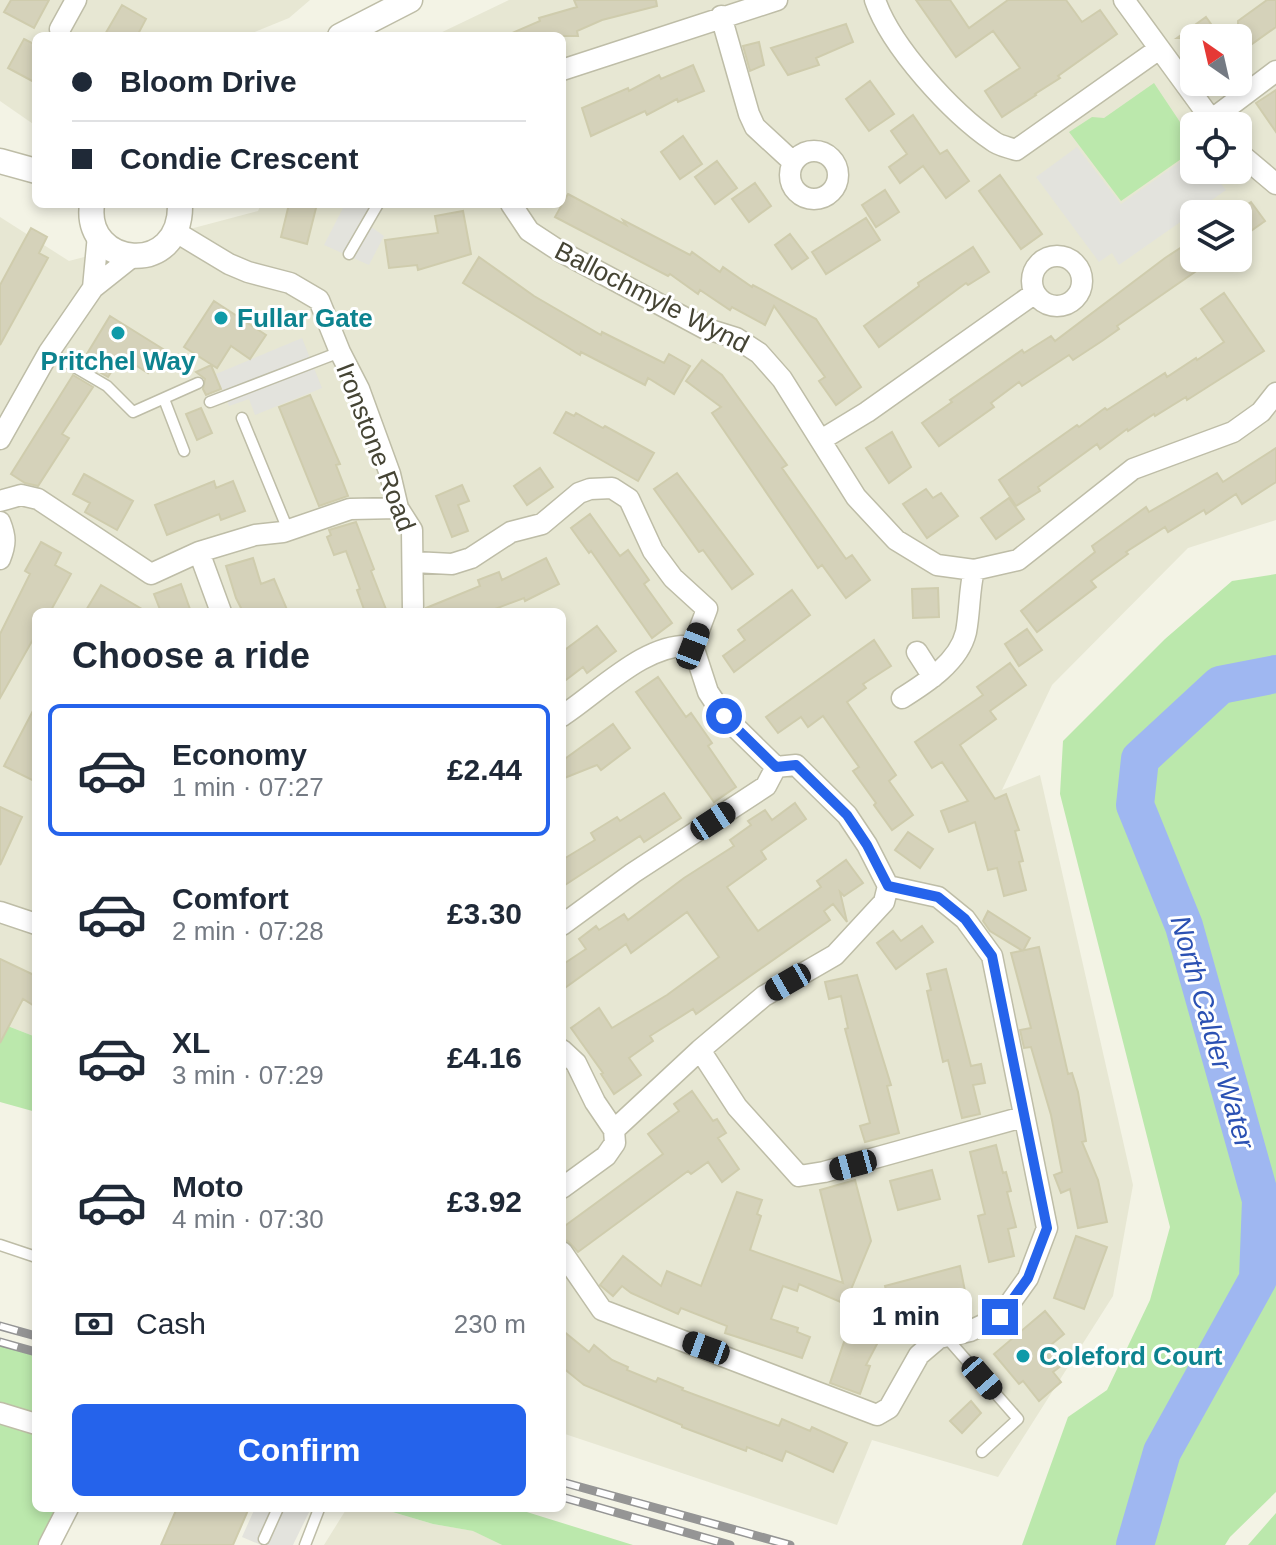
<!DOCTYPE html>
<html lang="en">
<head>
<meta charset="utf-8">
<style>
  body { margin:0; font-family:Arial,sans-serif; background:#f2f2f3; color:#1f2937; height:100vh; display:flex; flex-direction:column; font-size:30px; white-space:nowrap }
  * { box-sizing:border-box; margin:0 }
  p { font-size:26px; color:#747a83 }
  .icon { flex:none; width:44px; height:44px; fill:none; stroke:currentColor; stroke-width:2; stroke-linecap:round; stroke-linejoin:round }
  .map { position:relative; flex:1; overflow:hidden }
  .panel { position:absolute; left:32px; top:608px; width:534px; height:904px; display:flex; flex-direction:column; background:#fff; border-radius:12px; box-shadow:0 4px 12px #0003 }
  .panel>* { flex:none }
  .banner { position:absolute; left:32px; top:32px; width:534px; height:176px; border-radius:12px; box-shadow:0 4px 12px #0003; display:grid; align-content:center; height:176px; padding:0 40px; background:#fff }
  .needle { width:52px; rotate:326deg }
  .tools { position:absolute; left:1180px; top:24px; display:grid; gap:16px }
  .tools a { display:grid; place-items:center; width:72px; height:72px; border-radius:12px; background:#fff; box-shadow:0 4px 12px #0003; font-size:40px }
  .end { position:absolute; width:36px; height:36px; margin:-18px; border:10px solid #2563eb; background:#fff; box-shadow:0 0 0 4px #fff }
  .from { border-radius:50% }
  .bubble { position:absolute; height:56px; border-radius:12px; background:#fff; box-shadow:0 4px 12px #0003; font-size:26px; font-weight:700; line-height:56px; text-align:center }
  .car { position:absolute; width:24px; height:48px; margin:-24px -12px; border-radius:10px; box-shadow:0 0 6px 2px #0007; background:linear-gradient(#222 24%,#8ab4d8 0 40%,#222 0 76%,#8ab4d8 0 86%,#222 0) }
  .banner b { display:flex; align-items:center; gap:28px; height:76px; font-size:30px }
  .banner b+b { border-top:2px solid #e0e1e3 }
  .banner i { width:20px; height:20px; background:#1f2937 }
  ul { padding:0; list-style:none }
  li { display:flex; align-items:center; gap:24px; height:132px; margin:0 16px 12px; padding:0 24px; border:4px solid transparent; border-radius:12px }
  li div { flex:1 }
  li b { display:block; font-size:30px }
  li em { font-style:normal; font-weight:700 }
  li.on { border-color:#2563eb }
  li>.icon { width:72px; height:72px; stroke-width:1.5 }
  h2 { padding:0 40px; font-size:36px; line-height:96px }
  .pay { display:flex; align-items:center; gap:20px; height:88px; padding:0 40px; font-size:30px }
  .pay p { margin-inline-start:auto }
  .cta { display:flex; gap:16px; margin-top:auto; padding:16px 40px }
  .cta a { flex:1; height:92px; border-radius:12px; background:#2563eb; color:#fff; font-size:32px; font-weight:700; line-height:92px; text-align:center }
  .map>svg:first-child { display:block }
  .residential { fill:#e7e7d3; fill-rule:evenodd }
  .green { fill:#bbe8ac }
  .parking { fill:#e3e3dd }
  .lines { fill:none; stroke-linecap:round; stroke-linejoin:round }
  .river { stroke:#9fb7f1; stroke-width:38 }
  .building { fill:#d5d2ba; stroke:#cfccad; stroke-width:2 }
  .service-casing { stroke:#bebda7; stroke-width:13 }
  .minor-casing { stroke:#bebda7; stroke-width:23 }
  .tertiary-casing { stroke:#bebda7; stroke-width:27 }
  .service { stroke:#fff; stroke-width:10 }
  .minor { stroke:#fff; stroke-width:20 }
  .tertiary { stroke:#fff; stroke-width:24 }
  .rail-casing { stroke:#959595; stroke-width:9 }
  .rail { stroke:#fff; stroke-width:6; stroke-dasharray:18; stroke-linecap:butt }
  .route { stroke:#2563eb; stroke-width:10 }
  .culture-dot { fill:#0f9aa8; stroke:#fff; stroke-width:3 }
  .labels { text-anchor:middle; stroke-width:6; stroke-linejoin:round; paint-order:stroke }
  .street-label { font-size:26px; fill:#454434; stroke:#fff }
  .culture-label { font-size:26px; font-weight:bold; fill:#0d838f; stroke:#fff; text-anchor:start }
  .water-label { font-size:28px; font-style:italic; fill:#2b51b3; stroke:#fff }
</style>
</head>
<body>
<div class="map">
<svg width="1276" height="1545" viewBox="0 0 1276 1545">
  <rect width="100%" height="100%" fill="#f3f3e5"/>
  <path class="residential" d="M0,0h310l-21,18 -44,18h-209v90l-36,-25z
    M509,0h767v520l-88,28 -136,137 -50,105 38,-15 93,410 -20,111 -115,181 -126,-37 -35,85 -275,-92v-821h-526v425l-36,-14v-806l69,44 189,-50 3,-7h301v-168h-128zM1194,38h44v44h-44zM1194,126h44v44h-44zM1194,214h44v44h-44z
    M347,1508h32l54,16 41,7 28,14h-178z"/>
  <path class="green" d="M1154,83l40,60v7l-73,51 -52,-69 23,-15 12,1z
    M1276,574v918l-46,45 -5,8h-203l46,-128 39,-27 43,-90 20,-73 -110,-433 3,-53 102,-102 67,-58z
    M0,1023l36,14v75l-36,-10z
    M0,1345l36,10v153h23l-18,37h-41z
    M379,1508h135l119,37h-131l-29,-14 -40,-7z
    M1276,1513v32h-28z"/>
  <path class="parking" d="M1077,147l44,57 73,-52v18h16l16,20 -107,75 -7,-12 -13,9 -63,-85z
    M345,204h22l15,7 -12,15 14,10 -15,29 -45,-20z
    M302,338l20,50 -67,27 -6,-16 -20,7 -13,-32z
    M255,1508h56l-18,37h-32l-19,-8z"/>
  <g class="lines">
    <path class="river" d="M1135,1545l27,-93 96,-173 3,-79 -77,-274 -49,-121 5,-46 80,-74 56,-11"/>
  </g>
  <path class="building" d="M11,0h38l-15,28 -30,-16z
    M574,0h82l1,6 -55,14 -25,11 1,5h-73l35,-15 -1,-3 38,-11z
    M916,0h34l19,28 39,-28h58l16,22 18,-12 17,24 -59,42 2,2 -25,16 1,1 -34,22 -17,-26 35,-23 -27,-37 -37,26z
    M1267,0h9v27l-38,27v-33z
    M122,5l24,14 -9,17h-33z
    M1206,17l15,21h-44z
    M846,24l7,18 -37,16 3,7 -31,10 -17,-27z
    M24,39l12,6v38l-28,-15z
    M759,42l5,23 -14,6 -7,-25z
    M693,65l11,26 -26,11 -1,-3 -30,16 -2,-4 -54,25 -9,-28 46,-20 1,3 30,-16 2,4z
    M870,81l24,33 -25,17 -23,-32z
    M1276,90v42l-20,-29z
    M913,115l27,39 7,-4 22,31 -23,17 -23,-32 -23,17 -11,-16 18,-13 -16,-23z
    M683,136l19,28 -22,15 -19,-27z
    M717,161l20,27 -22,16 -20,-27z
    M1000,175l42,59 -21,15 -42,-58z
    M755,183l16,23 -22,16 -17,-23z
    M885,190l14,22 -23,15 -14,-22z
    M568,194l58,31 -3,-5 67,35 2,-3 28,20 3,-5 29,20 1,-2 63,34 45,68 -25,18 -17,-24 6,-4 -51,-71 -9,19 -33,-18 -2,3 -30,-20 -2,4 -28,-20 -2,2 -113,-59z
    M1251,202l14,19 -27,19v-30z
    M289,204h28l-10,40 -26,-7z
    M463,211l8,43 -53,16 -1,-5 -28,3 -4,-28 53,-7 -3,-17z
    M866,218l14,22 -54,34 -14,-22z
    M31,228l16,9 -8,16 9,5 -48,87v-60z
    M790,234l18,24 -16,11 -17,-24z
    M1194,239v19h21l-98,68 2,3 -17,12 -29,19 -4,-5 -47,31 -3,-4 -28,21 3,4 -55,39 -17,-23 30,-21 -2,-2 72,-50 2,3 27,-17 4,5 110,-83z
    M973,247l16,25 -21,13 -2,-2 -87,64 -15,-21 55,-40 -1,-3z
    M479,257l55,39 67,39 1,-3 62,31 5,-9 21,12 -16,28 -26,-16 -3,7 -64,-33 -1,3 -117,-72z
    M1224,293l40,58 -77,49 -1,-3 -31,19 -1,-2 -26,17 -1,-2 -27,20 -3,-5 -59,43 2,4 -24,15 -17,-26 78,-55 2,2 26,-19 2,2 58,-37 2,4 29,-19 1,2 27,-18 -23,-33z
    M214,301l52,34 -16,24 -19,-13 -14,22 -33,-21z
    M110,316l53,33 -15,24 -19,-12 -2,3 -8,-4 -11,17 -26,-15z
    M702,360l20,15 65,90 -5,3 64,91 6,-4 18,25 -24,18 -24,-33 -4,3 -106,-155 9,-6 -35,-26z
    M211,365l10,24 -15,6 -3,-6 2,-10 -9,-7z
    M73,375l20,12 -31,47 7,4 -31,48 -13,-3 -14,-9z
    M310,395l30,69 -4,1 12,31 -29,10 -40,-99z
    M201,408l11,25 -15,7 -11,-26z
    M566,412l8,4 2,-3 27,15 2,-2 49,27 -16,28 -84,-48z
    M892,432l19,35 -22,16 -23,-35z
    M1276,448v34l-34,22 -6,-10 -30,20 -2,-4 -36,22 -3,-5 -39,25 2,2 -37,27 5,6 -59,45 -16,-21 74,-59 -3,-6 54,-39 3,5 68,-39 6,9z
    M540,468l13,19 -26,18 -13,-19z
    M677,473l76,101 -21,15 -29,-39 -4,2 -45,-63z
    M84,474l49,27 -16,29 -32,-18 5,-9 -17,-9z
    M214,481l2,7 17,-7 12,30 -24,9 -2,-6 -52,21 -12,-30z
    M462,485l7,16 -11,4 10,26 -16,6 -16,-41z
    M926,489l7,9 8,-5 17,23 -31,22 -24,-34z
    M1009,498l15,21 -28,20 -15,-21z
    M590,514l30,42 8,-6 21,30 -5,4 28,39 -20,15 -61,-87 -2,2 -18,-25z
    M356,522l18,47 -3,2 16,41h-22l-8,-22 3,-1 -14,-38 -12,4 -7,-18 4,-2 -2,-5z
    M41,542l20,11 -6,12 16,9 -21,38h-14v22l-36,64v-64l30,-60 -5,-3z
    M253,558l8,26 13,-5 14,33h-45l-7,-14 -10,-32z
    M546,558l13,26 -34,17 -1,-3 -37,14h-61v-4l54,-22 -2,-6 21,-8 3,8z
    M181,584l10,28h-30l-7,-18z
    M101,585l46,27h-62z
    M938,588l1,29 -26,1 -1,-29z
    M792,590l18,25 -76,57 -11,-16 22,-16 -7,-10z
    M597,626l19,25 -29,22 -4,-6 -21,16v-31z
    M1027,629l15,21 -23,16 -14,-22z
    M874,640l17,26 -28,18 3,4 -19,14 49,73 -7,6 24,34 -21,15 -18,-25 2,-2 -23,-32 6,-4 -36,-51 -15,11 -7,-10 -23,16 -12,-16z
    M1010,663l16,22 -36,26 6,8 -36,26 35,54 11,-5 13,36 -4,1 8,30 -4,1 7,28 -22,6 -7,-28 -9,2 -13,-48 -26,10 -8,-21 27,-10 -26,-39 -10,6 -17,-26 68,-47 -6,-8z
    M658,677l28,40 5,-4 21,30 -4,3 28,41 -22,15 -78,-110z
    M36,705v77l-32,-16z
    M613,724l17,24 -29,22 -4,-5 -35,14v-18z
    M664,793l17,25 -37,24 -4,-6 -78,51v-27l33,-20 -4,-7 26,-16 3,4z
    M795,803l11,16 -45,32 5,8 -39,28 31,44 63,-44 -4,-6 29,-21 17,23 -19,13 -4,-4 7,30 -14,-18 -9,7 6,9 -134,94 -3,-5 -43,27 3,5 -24,17 12,17 -27,19 -13,-20 2,-1 -32,-45 28,-20 13,20 55,-33 52,-38 -32,-45 -56,41 -5,-9 -64,46v-25l24,-16 -7,-10 17,-13 3,4 25,-16 4,6 56,-42 50,-32 -4,-6 21,-15 -3,-4 17,-11 7,10z
    M0,807l22,10 -22,48z
    M908,832l25,17 -13,19 -25,-18z
    M988,911l42,27 -7,13 -33,-20 -7,-10z
    M922,926l11,16 -37,27 -19,-26 16,-12 8,10z
    M1039,947l29,127 4,-1 6,19 8,49 -4,1 16,38 9,42 -29,6 -8,-39 -9,4 -7,-18 8,-3 -11,-57 -20,-68 -7,1 -4,-18 11,-2 -20,-75z
    M0,959l36,17v31l-13,-8 -23,44z
    M946,969l25,97 10,-2 4,19 -12,2 7,29 -18,4 -14,-58 -5,2 -16,-71 4,-1 -4,-16z
    M857,975l34,110 -4,1 12,47 -34,9 -5,-16 10,-3 -25,-94 3,-1 -7,-32 -12,3 -4,-17z
    M692,1091l21,30 4,-2 9,14 -8,5 21,31 -17,13 -14,-20 -17,12 -3,-3 -110,81 -10,-11 -6,-2v-11l101,-74 -15,-20 31,-23 -5,-7z
    M996,1145l7,28 3,-1 5,19 -4,1 9,35 -8,2 6,27 -25,6 -11,-46 7,-2 -15,-62z
    M932,1170l8,29 -42,11 -8,-29z
    M855,1180l16,61 -26,63 -46,-20 -2,7 -14,-5 -12,33 27,9 -1,4 13,5 -8,21 -77,-25 2,-7 -46,-18 -3,6 -47,-21 -9,-7 -9,10 -13,-11 23,-29 38,30 6,-15 34,15 36,-94 25,8 -5,14 4,2 -11,34 93,33 -23,-93z
    M1076,1236l31,11 -23,62 -30,-11z
    M960,1266l6,30 -74,18 -7,-28z
    M861,1310l27,13 -22,42 4,1 -10,28 -30,-11 14,-41z
    M1045,1311l19,23 -17,14 15,17 -9,7 8,10 -22,19 -16,-20 -4,3 -25,-30z
    M562,1330l27,22 5,-7 18,15 16,7 -1,3 29,12 2,-4 25,10 -1,2 97,36 3,-7 28,12 2,-4 35,16 -14,29 -47,-21 -4,10 -35,-14 -1,4 -64,-24v-2l-98,-40 -22,-18z
    M971,1401l10,12 -19,20 -12,-12z
    M177,1508h72l-16,37h-72z"/>
  <g class="lines">
    <defs>
      <path id="service" d="M349,254l29,-50
        M49,352l58,34 26,26 65,-29
        M164,399l20,52
        M210,402l130,-50
        M242,418l46,112
        M0,1245l36,12
        M946,1337l72,82 -36,33
        M264,1539l14,-31
        M305,1545l14,-36 -3,-1"/>
      <path id="minor" d="M875,0c16,47 77,113 118,141 6,5 15,6 23,9l143,-101
        M1124,0l92,126
        M721,16l28,98 6,13 38,35
        M60,29l16,-29
        M562,70l215,-70
        M1211,120l65,-49
        M790 175a24 24 0 1 1 48 0a24 24 0 1 1-48 0Z
        M1238,152l38,32
        M511,204l18,27 29,19 146,78 32,10 23,15 23,26 74,118 40,43 41,25 37,5 44,-10 115,-91 100,-37 28,-20 15,-19
        M176,232l53,32 19,8 42,11 29,17 21,52 19,37 31,85 8,34 14,22 1,82
        M1032 281a25 25 0 1 1 50 0a25 25 0 1 1-50 0Z
        M93,288l5,-53
        M0,439l49,-87 44,-64 39,-31
        M821,440l46,-28 168,-119
        M0,501l21,-6 17,4 113,75 48,-22 22,60
        M0,522c6,15 6,22 0,37
        M199,552l56,-17 28,-3 67,-23 48,-1
        M414,562l38,2 19,-6 40,-26 31,-8 37,-31 11,-4 22,-1 17,11 24,52 20,27 34,31 -14,37
        M693,646l15,46 16,24 52,51
        M917,652l16,25
        M902,698c24,-15 57,-36 64,-66 4,-21 3,-42 8,-62
        M562,716c37,-24 85,-75 131,-70
        M0,912l36,12
        M562,925l71,-52 133,-87 10,-19
        M562,1050l14,13 19,39 19,28 1,13 -9,13 -44,32
        M700,1050l37,57 62,69 25,-4 199,-55
        M614,1130l86,-80 64,-54 71,-41 49,-53 4,-16 -21,-41 -20,-30 -51,-50 -20,2
        M562,1252l40,58 275,105 12,-7 30,-53 20,-17 31,-7 30,-14 28,-39 19,-50 -55,-272 -27,-37 -27,-22 -50,-11
        M0,1413l36,11
        M49,1545l19,-37"/>
      <path id="tertiary" d="M340,36l70,-36
        M0,161l36,10
        M92,204c-9,64 90,74 88,0"/>
    </defs>
    <use href="#service" class="service-casing"/>
    <use href="#minor" class="minor-casing"/>
    <use href="#tertiary" class="tertiary-casing"/>
    <use href="#service" class="service"/>
    <use href="#minor" class="minor"/>
    <use href="#tertiary" class="tertiary"/>
    <defs>
      <path id="rail" d="M0,1326l36,10
        M0,1342l36,10
        M562,1482l228,63
        M562,1497l168,48"/>
    </defs>
    <use href="#rail" class="rail-casing"/>
    <use href="#rail" class="rail"/>
  </g>
  <g class="lines">
    <path class="route" d="M724,716l52,51 20,-2 51,50 20,30 21,41 50,11 27,22 27,37 55,272 -19,50 -28,39"/>
  </g>
  <g class="culture-dot">
    <circle cx="221" cy="318" r="8"/>
    <circle cx="118" cy="333" r="8"/>
    <circle cx="1023" cy="1356" r="8"/>
  </g>
  <g class="labels">
    <g class="street-label">
      <text transform="translate(652 297) rotate(27)" y="9">Ballochmyle Wynd</text>
      <text transform="translate(376 447) rotate(69)" y="9">Ironstone Road</text>
    </g>
    <g class="culture-label">
      <text x="237" y="327">Fullar Gate</text>
      <text x="118" y="370" text-anchor="middle">Pritchel Way</text>
      <text x="1039" y="1365">Coleford Court</text>
    </g>
    <g class="water-label">
      <text transform="translate(1213 1032) rotate(74)" y="10">North Calder Water</text>
    </g>
  </g>
</svg>
<div class="tools">
<a><svg class="needle" viewBox="-14 -14 28 28"><path d="M0-13l5 13h-10z" fill="#e53935"/><path d="M0 13l5-13h-10z" fill="#747a83"/></svg></a>
<a><svg class="icon" aria-label="locate" viewBox="0 0 24 24"><circle cx="12" cy="12" r="6"/><path d="M12 2v4M12 18v4M2 12h4M18 12h4"/></svg></a>
<a><svg class="icon" aria-label="layers" viewBox="0 0 24 24"><path d="M12 4l9 5-9 5-9-5zM3 14l9 5 9-5"/></svg></a>
</div>
<i class="end from" style="left:724px;top:716px"></i>
<i class="end" style="left:1000px;top:1317px"></i>
<div class="bubble" style="left:840px;top:1288px;width:132px">1 min</div>
<i class="car" style="left:693px;top:646px;rotate:21deg"></i>
<i class="car" style="left:713px;top:821px;rotate:57deg"></i>
<i class="car" style="left:788px;top:982px;rotate:240deg"></i>
<i class="car" style="left:853px;top:1165px;rotate:255deg"></i>
<i class="car" style="left:706px;top:1348px;rotate:290deg"></i>
<i class="car" style="left:982px;top:1378px;rotate:139deg"></i>
<div class="banner">
<b><i class="from"></i>Bloom Drive</b>
<b><i></i>Condie Crescent</b>
</div>
<section class="panel">
<h2>Choose a ride</h2>
<ul>
<li class="on"><svg class="icon" aria-label="car" viewBox="0 0 24 24"><path d="M5 17H2v-5l4-1 3-4h7l3 4 3 1v5h-3M9 17h6M6 11h13"/><circle cx="7" cy="17" r="2"/><circle cx="17" cy="17" r="2"/></svg><div><b>Economy</b><p>1 min · 07:27</p></div><em>£2.44</em></li>
<li><svg class="icon" aria-label="car" viewBox="0 0 24 24"><path d="M5 17H2v-5l4-1 3-4h7l3 4 3 1v5h-3M9 17h6M6 11h13"/><circle cx="7" cy="17" r="2"/><circle cx="17" cy="17" r="2"/></svg><div><b>Comfort</b><p>2 min · 07:28</p></div><em>£3.30</em></li>
<li><svg class="icon" aria-label="car" viewBox="0 0 24 24"><path d="M5 17H2v-5l4-1 3-4h7l3 4 3 1v5h-3M9 17h6M6 11h13"/><circle cx="7" cy="17" r="2"/><circle cx="17" cy="17" r="2"/></svg><div><b>XL</b><p>3 min · 07:29</p></div><em>£4.16</em></li>
<li><svg class="icon" aria-label="car" viewBox="0 0 24 24"><path d="M5 17H2v-5l4-1 3-4h7l3 4 3 1v5h-3M9 17h6M6 11h13"/><circle cx="7" cy="17" r="2"/><circle cx="17" cy="17" r="2"/></svg><div><b>Moto</b><p>4 min · 07:30</p></div><em>£3.92</em></li>
</ul>
<div class="pay"><svg class="icon" aria-label="cash" viewBox="0 0 24 24"><path d="M3 7h18v10H3z"/><circle cx="12" cy="12" r="2"/></svg>Cash<p>230 m</p></div>
<div class="cta"><a>Confirm</a></div>
</section>
</div>
</body>
</html>
